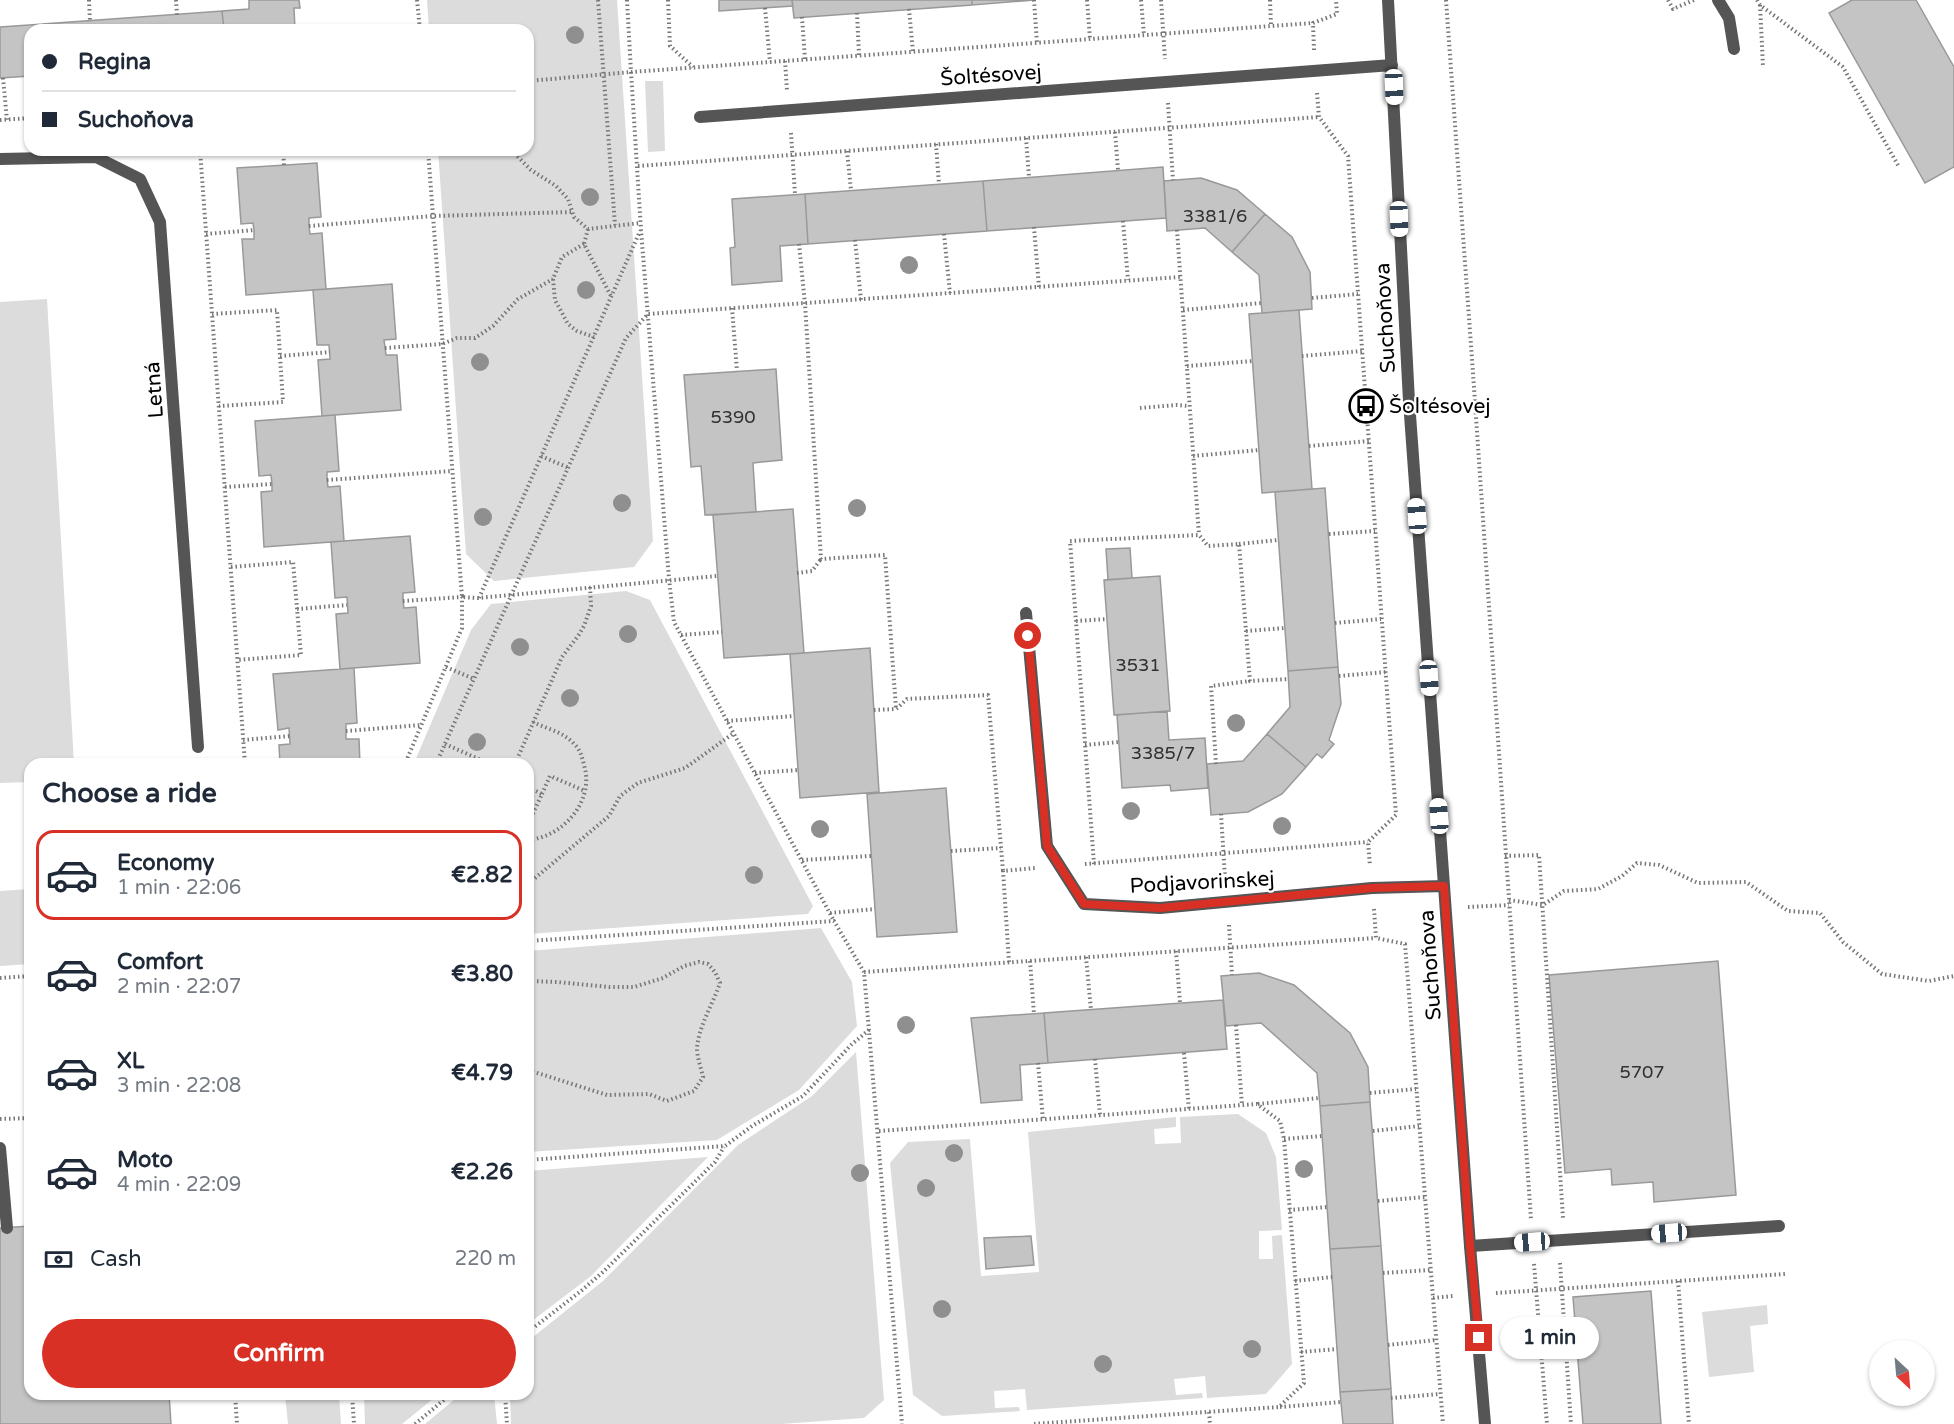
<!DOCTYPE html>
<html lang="en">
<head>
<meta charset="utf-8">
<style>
  body { margin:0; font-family:"Varela Round",sans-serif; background:#f2f2f3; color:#1f2937; height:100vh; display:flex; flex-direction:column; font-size:22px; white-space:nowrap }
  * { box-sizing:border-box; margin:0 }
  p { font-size:20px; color:#747a83 }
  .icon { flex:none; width:33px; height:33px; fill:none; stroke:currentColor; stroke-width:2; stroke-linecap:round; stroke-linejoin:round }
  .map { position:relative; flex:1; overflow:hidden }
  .drawer { position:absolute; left:24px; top:758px; width:510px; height:642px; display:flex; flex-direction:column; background:#fff; border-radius:18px; box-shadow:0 2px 4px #0004 }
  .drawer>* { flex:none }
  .hud { position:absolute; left:24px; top:24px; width:510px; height:132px; border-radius:18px; box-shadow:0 2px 4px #0004; display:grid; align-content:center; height:132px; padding:0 18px; background:#fff }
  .needle { width:39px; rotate:154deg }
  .tools { position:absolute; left:1869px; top:1340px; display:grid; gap:12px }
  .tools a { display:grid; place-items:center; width:66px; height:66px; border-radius:50%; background:#fff; box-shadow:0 2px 4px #0004; font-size:30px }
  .end { position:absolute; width:27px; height:27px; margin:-14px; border:8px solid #d93025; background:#fff; box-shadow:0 0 0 3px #fff }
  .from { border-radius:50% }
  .bubble { position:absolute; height:42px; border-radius:21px; background:#fff; box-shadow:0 2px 4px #0004; font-size:20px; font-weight:700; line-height:42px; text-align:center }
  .car { position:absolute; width:18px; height:36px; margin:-18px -9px; border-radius:8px; box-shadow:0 0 4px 2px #0007; background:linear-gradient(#fff 24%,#345 0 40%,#fff 0 76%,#345 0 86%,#fff 0) }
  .hud b { display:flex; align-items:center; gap:21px; height:57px; font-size:22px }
  .hud b+b { border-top:2px solid #e0e1e3 }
  .hud i { width:15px; height:15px; background:#1f2937 }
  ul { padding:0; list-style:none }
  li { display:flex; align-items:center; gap:18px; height:90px; margin:0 12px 9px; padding:0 6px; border:3px solid transparent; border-radius:18px }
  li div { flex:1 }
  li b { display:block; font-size:22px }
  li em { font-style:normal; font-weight:700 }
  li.current { border-color:#d93025 }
  li>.icon { width:54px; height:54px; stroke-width:1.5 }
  h2 { padding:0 18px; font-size:27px; line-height:72px }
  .pay { display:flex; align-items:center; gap:15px; height:66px; padding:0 18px; font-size:22px }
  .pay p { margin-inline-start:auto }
  .cta { display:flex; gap:12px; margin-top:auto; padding:12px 18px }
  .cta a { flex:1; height:69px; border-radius:36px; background:#d93025; color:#fff; font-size:24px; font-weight:700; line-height:69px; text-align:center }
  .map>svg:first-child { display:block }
  .green { fill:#dcdcdc }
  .building { fill:#c4c4c4; stroke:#999; stroke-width:1.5 }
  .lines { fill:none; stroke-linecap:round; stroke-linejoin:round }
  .path { stroke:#777; stroke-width:4; stroke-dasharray:1.5 3; stroke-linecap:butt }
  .lane { stroke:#555; stroke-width:12 }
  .street { stroke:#555; stroke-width:12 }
  .tree { fill:#8f8f8f }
  .route { stroke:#d93025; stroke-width:8 }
  .labels { text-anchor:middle; stroke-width:4.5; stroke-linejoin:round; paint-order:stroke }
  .number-label { font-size:18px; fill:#313131 }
  .street-label { font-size:21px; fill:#000; stroke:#fff }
  .poi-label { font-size:21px; fill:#000; stroke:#fff; text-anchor:start }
</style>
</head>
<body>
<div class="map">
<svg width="1954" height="1424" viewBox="0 0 1954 1424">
  <rect width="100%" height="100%" fill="#fff"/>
  <path class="green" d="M427,0h190l36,541 -19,26 -140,14 -28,-27 -28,-404h90v-120h-99z
    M645,81h18l2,70 -17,1z
    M47,299l27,464 -44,1v18l-30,1v-481z
    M626,591l24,9 163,306 -5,8 -280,20v-170l-114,-1 57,-133 20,-26z
    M30,889v75l-30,2v-75z
    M821,928l31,54 5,44 -58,64 -82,50 -189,12v-201z
    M856,1052l28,348 -20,18 -83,6h-270l-1,-30h18v-53l75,-60 135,-136 74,-49z
    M1238,1114l28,19 10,24 6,73 -23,1v28h14l-1,-23 10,-1 10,129 -26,30 -59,4 -2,-22 -31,3 2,16 26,-2 1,5 -176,12 -2,-21 -31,2 1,17 24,-1 1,4 -78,5 -29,-21 -23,-232 18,-21 62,-3 11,137 58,-4 -11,-140 148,-15v10l-22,2 1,15 26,-1 -1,-26z
    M708,1157l-117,119 -63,48v-153z
    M1767,1305l1,19 -18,2 4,46 -45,5 -7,-65z
    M285,1394h54l2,30h-53z
    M364,1394h75l-37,30h-37z
    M461,1394h33l3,30h-72z"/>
  <path class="building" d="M249,0h50l1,8h-6l1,22h-71l-2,-19 27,-2z
    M719,0h73l1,6 -74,5z
    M792,0h180v5l-178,13z
    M972,0h63l-63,5z
    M1852,0h64l38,67v100l-29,16 -96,-170z
    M222,11l2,19h-180l-1,-6z
    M43,24l1,6h-14v46l-30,2v-51z
    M317,163l4,54 -12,1v8l1,8 12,-1 4,56 -80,6 -4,-56h12v-9l-1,-7 -12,1 -4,-56z
    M1163,167l3,51 -179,13 -4,-50z
    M1201,178l36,12 28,24 -33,38 -27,-24 -38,3 -3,-50z
    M983,181l4,50 -179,13 -3,-50z
    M805,194l3,50 -28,2 2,35 -50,4 -2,-37 5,-1 -3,-48z
    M1265,214l27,23 18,35 2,37 -50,4 -3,-38 -27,-23z
    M392,284l4,55 -12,1 2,15h11l4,55 -79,6 -4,-56 12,-1 -1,-14h-12l-4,-55z
    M1299,310l13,179 -50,4 -13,-179z
    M776,369l6,91 -29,3 3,49 -51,3 -4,-49 -10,1 -7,-92z
    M335,415l4,56 -12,1v8l1,7 12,-1 4,55 -80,6 -3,-55 11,-1v-7l-1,-9 -12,1 -4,-55z
    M1325,488l13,179 -50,4 -13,-179z
    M793,509l11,144 -80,5 -11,-143z
    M410,536l5,56 -12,1v8l1,7 12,-1 4,56 -80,6 -4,-55 12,-1 -1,-16 -12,1 -4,-56z
    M1130,548l2,30 -24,2 -2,-31z
    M1160,576l10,135 -56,4 -10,-135z
    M870,648l9,144 -79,6 -10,-144z
    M1338,667l3,37 -12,36 5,4 -12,14 -5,-4 -11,13 -39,-33 23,-27 -2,-36z
    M354,668l3,55 -11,1v15h13l1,25h-80l-1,-19 11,-1 -1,-16 -11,2 -5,-56z
    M1167,711l2,29 36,-2 3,50 -37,3 -1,-6 -48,3 -5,-73z
    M1267,734l39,33 -24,27 -34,18 -37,3 -4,-51 36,-3z
    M946,788l11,144 -80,5 -10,-143z
    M1718,961l18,234 -82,7 -1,-20 -41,3 -1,-16 -46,4 -16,-198z
    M1259,973l35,12 56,48 18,34 2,35 -50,4 -3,-33 -56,-50 -35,3 -5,-50z
    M1223,1000l4,49 -179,14 -4,-50z
    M1044,1013l4,50 -28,2 2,35 -41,3 -10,-85z
    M1370,1102l11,144 -51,3 -10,-143z
    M30,1226v168h139l2,30h-171v-196z
    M1031,1236l3,29 -48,4 -2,-31z
    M1381,1246l10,143 -51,3 -10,-143z
    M1651,1291l10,133h-78l-10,-127z
    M1391,1389l2,35h-50l-3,-32z"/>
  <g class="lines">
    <path class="path" d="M89,0l1,21
      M176,0l1,15
      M417,0l3,30
      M598,0l17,225
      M627,0l4,72 682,-49
      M668,0l2,46 23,21
      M1034,0l3,43
      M1087,0l3,39
      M1141,0l3,35
      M1161,0l4,59
      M1270,0l1,25
      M1446,0l27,373 58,847
      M1668,0l5,9 21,-9
      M1757,0l3,5 83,62 56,100
      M1760,5l3,61
      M765,8l5,54
      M909,9l4,43
      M857,13l2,42
      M802,17l3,42
      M1314,50l-1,-27 24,-9 -1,-14
      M785,61l2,29
      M3,78l4,42
      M528,81l103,-9 10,158 28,349 5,43 160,299
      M1317,93l2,24 29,39 48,659 -28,27 2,24
      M1168,103l5,77
      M0,120l30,-2
      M1115,132l3,38
      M791,133l4,61
      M1026,138l3,39
      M936,144l3,40
      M200,150l45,614
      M283,150l1,15
      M428,150l34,447 16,1 239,-22
      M511,150l20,20 25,16 12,13 6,18 14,12 53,-6
      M847,151l4,39
      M638,166l681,-49
      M1123,221l5,59
      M309,226l124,-10 139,-4
      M1034,227l5,60
      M588,229l-4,15 27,52
      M1177,230l22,305
      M206,234l48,-4
      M944,234l6,59
      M855,240l6,60
      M584,244l-22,13 -9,22 2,21 13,24 9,7 17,6
      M799,244l6,60 16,255 64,-4 11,154
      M1312,298l46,-4
      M732,308l5,63
      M1183,310l78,-7
      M212,314l65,-4 6,92 -64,4
      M385,348l57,-4 15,-6h18l18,-12 25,-27 35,-20
      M280,356l50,-4
      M1302,356l60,-5
      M1187,366l66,-5
      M1140,408l36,-3 13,1
      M1309,446l60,-5
      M541,456l28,12
      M1193,456l66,-6
      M327,480l125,-9
      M225,487l47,-3
      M1329,534l46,-3
      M1239,544l39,-4
      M231,567l62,-5 8,93 -64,5
      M797,573l15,-2 9,-12
      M479,598l161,-367
      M403,601l59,-4v31l-57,136
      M297,609l50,-4
      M1076,621l31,-2
      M1335,623l46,-4
      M1246,631l39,-3
      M681,635l41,-3
      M446,667l28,12
      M1339,676l47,-4
      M874,710l22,-1 11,-10 81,-4 15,176
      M727,721l67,-5
      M346,731l75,-6
      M243,740l47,-4
      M445,744l45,20
      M1085,745l34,-3
      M436,764l190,-426 22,-24 532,-37
      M515,764l47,-107 16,-21 6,-10 7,-20 -1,-19
      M1216,764l-5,-78 39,-5
      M755,773l43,-3
      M528,787l14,7 -14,30
      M542,794l8,-18 35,15
      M1221,814l4,64
      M528,840c36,-3 67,-40 56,-75 -2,-8 -4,-16 -10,-21 -10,-12 -27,-15 -41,-22
      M951,851l50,-3
      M1505,856l34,-1 24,363
      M802,860l69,-4
      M1085,864l283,-22
      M1094,864l-24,-323 129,-6 9,11 31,-2 11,137 39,-2
      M528,884l81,-68 11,-20 18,-13 47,-15 49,-35
      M1509,900l34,5 21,-14 34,-2 24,-13 15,-13 22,2 39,18 48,-1 42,29 32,2 23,29 39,32 47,7 25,-5
      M1468,907l41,-2
      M1374,909l2,29 29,6 38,480
      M830,913l45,-4
      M1229,925l3,50
      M528,941l306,-20 30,51 38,452
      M1176,951l4,52
      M1086,957l5,53
      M1030,961l4,53
      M1009,962l-6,-91 32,-3
      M864,972l512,-34
      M0,978l30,-2
      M528,981l29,1 52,5h25l29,-9 21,-12 15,-4 9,2 7,8 5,11c-7,21 -21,42 -23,65 0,9 4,20 6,29l-9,14 -27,10 -18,-7 -42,1 -79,-25
      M1236,1025l6,80
      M1184,1053l5,56
      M1095,1059l5,56
      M1038,1063l5,57
      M1370,1093l46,-4
      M1258,1104l61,-6
      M0,1119l30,-1
      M879,1131l378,-27 23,17 4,18 20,244 -25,24 -246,17
      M1373,1131l46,-5
      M1284,1139l38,-3
      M528,1160l197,-14 27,-20 51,-30 48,-51 19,-16
      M1378,1201l47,-4
      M1289,1210l38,-3
      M1560,1263l11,161
      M1534,1264l13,160
      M1383,1273l47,-3
      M1295,1281l37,-4
      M1678,1281l11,143
      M1496,1293l289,-19
      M1433,1298l20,-2
      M528,1332l53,-41 22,-19 112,-110 9,-15
      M1388,1345l48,-5
      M1301,1352l36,-3
      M235,1394l2,30
      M352,1394l2,30
      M505,1394l2,30
      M1391,1398l49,-4
      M1280,1407l61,-5
      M1209,1412l1,12
      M415,1424l36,-30"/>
    <path class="lane" d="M1470,1246l309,-20"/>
    <path class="street" d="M1388,0l21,401 61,845 15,178
      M1718,0l11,18 5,31
      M700,117l692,-52
      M0,159l96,-2 44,22 20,43 38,525
      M1026,613l21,233 37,58 76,4 212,-20 72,-2
      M0,1148l7,80"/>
  </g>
  <g class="tree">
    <circle cx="575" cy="35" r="9"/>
    <circle cx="590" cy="197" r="9"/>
    <circle cx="909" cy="265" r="9"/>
    <circle cx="586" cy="290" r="9"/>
    <circle cx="480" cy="362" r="9"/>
    <circle cx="622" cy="503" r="9"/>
    <circle cx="857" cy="508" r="9"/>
    <circle cx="483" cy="517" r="9"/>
    <circle cx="628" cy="634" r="9"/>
    <circle cx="520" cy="647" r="9"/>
    <circle cx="570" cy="698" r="9"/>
    <circle cx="1236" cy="723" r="9"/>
    <circle cx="477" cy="742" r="9"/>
    <circle cx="1131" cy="811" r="9"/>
    <circle cx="1282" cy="826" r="9"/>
    <circle cx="820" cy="829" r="9"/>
    <circle cx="754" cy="875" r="9"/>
    <circle cx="906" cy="1025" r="9"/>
    <circle cx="954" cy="1153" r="9"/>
    <circle cx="1304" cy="1169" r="9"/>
    <circle cx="860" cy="1173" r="9"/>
    <circle cx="926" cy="1188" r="9"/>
    <circle cx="942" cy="1309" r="9"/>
    <circle cx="1252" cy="1349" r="9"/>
    <circle cx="1103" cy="1364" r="9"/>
  </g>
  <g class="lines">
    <path class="route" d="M1028,636l19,210 37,58 76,4 212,-20 72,-2 26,360 9,92"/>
  </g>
  <defs>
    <symbol id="bus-ring" viewBox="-11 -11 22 22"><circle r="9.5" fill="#fff" stroke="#000" stroke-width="1.5"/><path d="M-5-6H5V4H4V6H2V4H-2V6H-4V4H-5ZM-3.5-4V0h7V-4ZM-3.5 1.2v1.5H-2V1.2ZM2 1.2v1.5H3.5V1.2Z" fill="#000"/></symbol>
  </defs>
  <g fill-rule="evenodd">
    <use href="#bus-ring" x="1347" y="387" width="38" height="38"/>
  </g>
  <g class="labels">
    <g class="number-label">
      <text x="1215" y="222">3381/6</text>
      <text x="733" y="423">5390</text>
      <text x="1138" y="671">3531</text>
      <text x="1163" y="759">3385/7</text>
      <text x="1642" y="1078">5707</text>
    </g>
    <g class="street-label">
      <text transform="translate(991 75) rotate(-4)" y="7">Šoltésovej</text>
      <text transform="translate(1385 318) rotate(-93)" y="7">Suchoňova</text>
      <text transform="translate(154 390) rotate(-94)" y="7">Letná</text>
      <text transform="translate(1202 882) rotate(-3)" y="7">Podjavorinskej</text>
      <text transform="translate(1430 965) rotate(-94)" y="7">Suchoňova</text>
    </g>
    <g class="poi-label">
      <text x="1389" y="413">Šoltésovej</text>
    </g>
  </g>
</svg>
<div class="tools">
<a><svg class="needle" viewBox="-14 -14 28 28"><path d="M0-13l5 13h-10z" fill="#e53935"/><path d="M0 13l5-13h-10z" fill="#747a83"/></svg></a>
</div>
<i class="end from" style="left:1028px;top:636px"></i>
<i class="end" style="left:1479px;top:1338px"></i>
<div class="bubble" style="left:1500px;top:1317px;width:99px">1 min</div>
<i class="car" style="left:1394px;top:87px;rotate:178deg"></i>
<i class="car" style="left:1399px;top:219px;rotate:178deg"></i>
<i class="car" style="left:1417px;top:516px;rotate:356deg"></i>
<i class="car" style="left:1429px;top:678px;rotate:176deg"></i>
<i class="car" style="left:1439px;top:816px;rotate:356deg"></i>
<i class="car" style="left:1669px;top:1233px;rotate:266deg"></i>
<i class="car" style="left:1532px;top:1242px;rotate:266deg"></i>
<div class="hud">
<b><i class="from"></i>Regina</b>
<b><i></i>Suchoňova</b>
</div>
<section class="drawer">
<h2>Choose a ride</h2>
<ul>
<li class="current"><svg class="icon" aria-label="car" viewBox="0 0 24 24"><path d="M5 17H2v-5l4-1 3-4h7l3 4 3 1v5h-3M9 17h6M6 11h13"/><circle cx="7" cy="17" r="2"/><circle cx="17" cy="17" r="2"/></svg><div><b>Economy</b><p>1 min · 22:06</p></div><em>€2.82</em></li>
<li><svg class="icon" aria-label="car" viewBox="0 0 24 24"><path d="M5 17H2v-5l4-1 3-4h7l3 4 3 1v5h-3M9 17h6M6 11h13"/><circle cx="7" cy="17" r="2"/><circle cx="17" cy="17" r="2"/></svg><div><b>Comfort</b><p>2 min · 22:07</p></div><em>€3.80</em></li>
<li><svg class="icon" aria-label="car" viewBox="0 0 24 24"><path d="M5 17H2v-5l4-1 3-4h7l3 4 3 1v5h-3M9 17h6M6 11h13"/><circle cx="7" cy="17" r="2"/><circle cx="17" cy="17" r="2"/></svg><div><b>XL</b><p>3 min · 22:08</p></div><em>€4.79</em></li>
<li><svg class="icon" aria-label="car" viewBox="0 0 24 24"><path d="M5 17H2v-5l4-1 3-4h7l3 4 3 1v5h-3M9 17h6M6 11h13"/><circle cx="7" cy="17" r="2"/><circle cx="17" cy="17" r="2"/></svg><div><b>Moto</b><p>4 min · 22:09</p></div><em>€2.26</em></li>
</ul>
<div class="pay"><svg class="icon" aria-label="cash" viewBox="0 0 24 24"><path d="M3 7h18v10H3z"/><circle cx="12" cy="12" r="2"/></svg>Cash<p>220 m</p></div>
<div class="cta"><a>Confirm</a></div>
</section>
</div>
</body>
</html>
